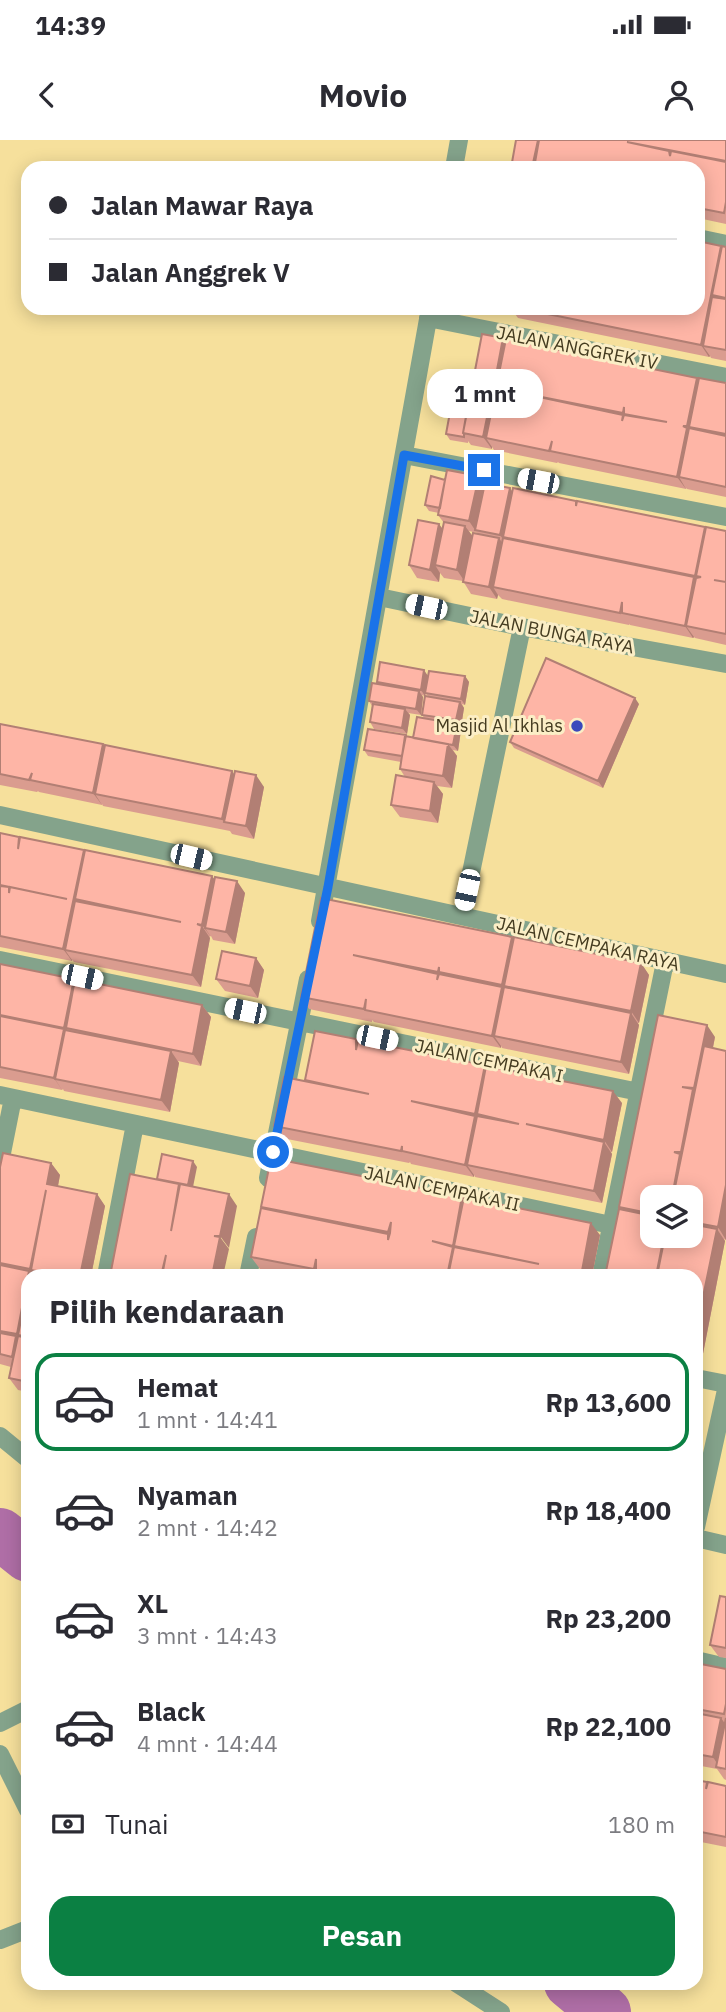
<!DOCTYPE html>
<html lang="id">
<head>
<meta charset="utf-8">
<style>
  body { margin:0; font-family:"IBM Plex Sans",sans-serif; background:#f7f7f7; color:#2b2b33; height:100vh; display:flex; flex-direction:column; font-size:26px; white-space:nowrap }
  * { box-sizing:border-box; margin:0 }
  p { font-size:23px; color:#7c7c81 }
  .icon { flex:none; width:38px; height:38px; fill:none; stroke:currentColor; stroke-width:2; stroke-linecap:round; stroke-linejoin:round }
  .map { position:relative; flex:1; overflow:hidden }
  .details { position:absolute; left:21px; top:1129px; width:682px; height:721px; display:flex; flex-direction:column; background:#fff; border-radius:21px; box-shadow:0 4px 18px #0003 }
  .details>* { flex:none }
  .hud { position:absolute; left:21px; top:21px; width:684px; height:154px; border-radius:21px; box-shadow:0 4px 18px #0003; display:grid; align-content:center; height:154px; padding:0 28px; background:#fff }
  .controls { position:absolute; left:640px; top:1045px; display:grid; gap:14px }
  .controls a { display:grid; place-items:center; width:63px; height:63px; border-radius:14px; background:#fff; box-shadow:0 4px 18px #0003; font-size:35px }
  .end { position:absolute; width:32px; height:32px; margin:-16px; border:9px solid #1a73e8; background:#fff; box-shadow:0 0 0 4px #fff }
  .from { border-radius:50% }
  .bubble { position:absolute; height:49px; border-radius:21px; background:#fff; box-shadow:0 4px 18px #0003; font-size:23px; font-weight:800; line-height:49px; text-align:center }
  .car { position:absolute; width:21px; height:42px; margin:-21px -10px; border-radius:9px; box-shadow:0 0 5px 2px #0007; background:linear-gradient(#fff 24%,#345 0 40%,#fff 0 76%,#345 0 86%,#fff 0) }
  .hud b { display:flex; align-items:center; gap:24px; height:66px; font-size:26px }
  .hud b+b { border-top:2px solid #e1e1e2 }
  .hud i { width:18px; height:18px; background:#2b2b33 }
  ul { padding:0; list-style:none }
  li { display:flex; align-items:center; gap:21px; height:98px; margin:0 14px 10px; padding:0 14px; border:4px solid transparent; border-radius:21px }
  li div { flex:1 }
  li b { display:block; font-size:26px }
  li em { font-style:normal; font-weight:800 }
  li.selected { border-color:#0b8043 }
  li>.icon { width:63px; height:63px; stroke-width:1.5 }
  h2 { padding:0 28px; font-size:32px; line-height:84px }
  .pay { display:flex; align-items:center; gap:18px; height:77px; padding:0 28px; font-size:26px }
  .pay p { margin-inline-start:auto }
  .primary-button { display:flex; gap:14px; margin-top:auto; padding:14px 28px }
  .primary-button a { flex:1; height:80px; border-radius:21px; background:#0b8043; color:#fff; font-size:28px; font-weight:800; line-height:80px; text-align:center }
  .status { display:flex; justify-content:space-between; align-items:center; height:49px; padding:0 35px; background:#fff; direction:ltr }
  .status svg { height:19px; fill:currentColor }
  header { display:flex; justify-content:space-between; align-items:center; height:91px; padding:0 28px; background:#fff; font-size:32px; font-weight:800 }
  .map>svg:first-child { display:block }
  .lines { fill:none; stroke-linecap:round; stroke-linejoin:round }
  .river { stroke:#af6ea6; stroke-width:52 }
  .street { stroke:#84a38b; stroke-width:18 }
  .wall { fill:#da9c8f; fill-rule:evenodd }
  .shaded-wall { fill:#b27f74 }
  .building { fill:#feb5a6; stroke:#b27f74; stroke-width:2; fill-rule:evenodd }
  .route { stroke:#1a73e8; stroke-width:9 }
  .poi-dot { fill:#3a49bc; stroke:#fbeec6; stroke-width:2.5 }
  .labels { text-anchor:middle; stroke-width:6; stroke-linejoin:round; paint-order:stroke }
  .street-label { font-size:18px; fill:#443b20; stroke:#fbeec6 }
  .poi-label { font-size:18px; fill:#443b20; stroke:#fbeec6; text-anchor:end }
</style>
</head>
<body>
<div class="status"><b>14:39</b><svg viewBox="0 0 49 12"><path d="M0 12V9h3v3zM5 12V6h3v6zM10 12V3h3v9zM15 12V0h3v12zM26 1h20v11H26zM47 4h2v5h-2z"/></svg></div>
<header><svg class="icon" aria-label="back" viewBox="0 0 24 24"><path d="M15 5l-7 7 7 7"/></svg>Movio<svg class="icon" aria-label="person" viewBox="0 0 24 24"><circle cx="12" cy="8" r="4"/><path d="M4 21q1-7 8-7t8 7"/></svg></header>
<div class="map">
<svg width="726" height="1872" viewBox="0 0 726 1872">
  <rect width="100%" height="100%" fill="#f6e09c"/>
  <g class="lines">
    <path class="river" d="M0,1394l28,22
      M570,1843l35,29"/>
    <path class="street" d="M454,28l5,-28
      M698,98l28,6
      M428,178l298,59
      M404,315l322,62
      M379,457l143,30 204,37
      M0,675l726,159
      M462,776l60,-289
      M320,781l110,-613
      M0,820l639,132
      M0,955l611,130
      M0,1023l13,-65
      M268,1038l40,-199
      M106,1136l29,-152
      M248,1136l8,-39
      M601,1136l64,-314
      M696,1238l30,6
      M0,1296l28,23
      M696,1387l30,-137
      M696,1398l30,7
      M696,1520l30,7
      M0,1583l28,-14
      M0,1614l28,56
      M0,1800l28,-11
      M456,1843l45,29"/>
  </g>
  <path class="wall" d="M726,0v84l-28,-6v-50h-187z
    M721,106l1,2 4,-1v114l-15,-3 -1,-2 -1,1 -191,-39 -6,-8 -1,5 -20,-4 -2,-3h209z
    M505,201l193,39 28,3v114l-39,-8 -1,-1v1l-127,-26 -1,-1 -1,1 -63,-13 -2,-3v2l-21,-4 -3,-4v2l-18,-3 -4,-6 25,-45z
    M445,340l39,4 28,8 64,9 1,2 128,24 1,2 20,2v114l-31,-7 -1,-1 -1,1 -63,-13 -1,-1v1l-127,-26 -4,-4 -1,4 -26,-5 -8,-13 -19,-3 -4,-5 -1,9 -22,-4 -8,-13 33,-37 2,-5 -6,-8 1,-2 -10,-2 -4,-6zM469,391l9,2v1l-6,2z
    M428,535l37,1 4,6 -4,23 -3,-1 2,4 -3,19 -3,-1 3,4 -3,21 -5,-1 4,6 -5,32 -15,-2 6,8 -5,29 -38,-6 -9,-12 14,-28 -5,-8 1,-7 -33,-6 -4,-6 42,-15 1,2 6,1 12,-19 -3,-4 6,-19 -2,-2 -1,2 -4,-1 2,2 -2,18 -13,-2 2,2 -3,19 -33,-5 -4,-7 2,-16 -3,-5 9,-17 -1,-2z
    M639,564l-36,84 -89,-40 -4,-6z
    M0,584l103,20 1,3 130,27 30,13 -10,52 -22,-5 -2,-3 -127,-25 -1,-2v1l-63,-13 -1,-1 -1,1 -37,-7z
    M0,693l20,6 64,11 1,2 127,24 2,4 31,13 -10,51 -22,-4 -2,-4 -2,1 1,1 -9,49 -127,-25 -2,-2v1l-72,-14z
    M321,758l191,39 2,2 127,24 8,12 -10,48h-1l1,2 -10,49 -127,-26 -1,-2v2l-127,-26 -2,-2v2l-63,-13 -8,-12z
    M256,818l8,12 -6,28 -33,-7 -9,-12z
    M0,824l75,17 127,24 9,12 -10,49 -23,-5 1,2 -9,49 -106,-21 -1,-2 -1,1 -62,-12z
    M715,897l-2,11 13,192 -2,-1 1,2 -25,128 -4,-1v-92l-77,-69zM653,1057h38v39h-38z
    M358,901l128,26 136,36 -10,49h-1l1,2 -10,49 -127,-26 -1,-2v2l-63,-13 -1,-2 -1,1 -127,-25 -8,-12 32,-45 -1,-1z
    M51,1023l9,12 -2,11 39,8 8,12 -14,70h-63v116l-10,-2 -9,-12 2,-11 -11,-3v-197z
    M462,1056l2,3 136,36 -8,41h-298l-34,-7 -9,-12 11,-49 -1,-1z
    M726,1457v61l-7,-1 -9,-12z
    M726,1529v111l-2,-1 -7,-10 -21,-4v-78z
    M696,1640l12,4 18,2v61l-30,-6z"/>
  <path class="shaded-wall" d="M538,0h11l-6,28h-11z
    M721,106l5,7 -14,42 8,11 -17,40 7,10 -1,1 -8,-12z
    M506,168h5l1,2 -1,5z
    M503,198l9,12 -16,38 6,10 -8,-12z
    M697,238l8,12 -16,37 7,11 -9,-12z
    M493,248l9,12 -16,38 6,9v2l-9,-12z
    M687,288l9,12 -17,37 7,12 -9,-12z
    M479,336l8,12 -12,42 -6,-9z
    M510,348l8,12 -15,37 6,8v2l-9,-12z
    M439,384l9,12 -13,29 5,8 -1,9 -9,-12z
    M465,386l9,12 -9,44 -8,-12z
    M705,387l8,12 -12,38 -5,-1 7,10v2l-8,-12z
    M499,398l8,12 -14,37 5,8 -1,4 -8,-12z
    M694,437l9,12 -17,37 8,11 -1,1 -8,-12z
    M424,530l4,6 -3,20 -4,-6z
    M465,536l4,6 -4,23 -4,-6z
    M419,551l4,6 -2,18 -5,-6z
    M635,558l4,6 -36,84 -5,-7z
    M460,562l4,6 -3,19 -5,-7z
    M405,569l5,6 -3,19 -5,-6z
    M457,584l4,6 -3,21 -5,-6z
    M103,604l8,13 -16,37 7,11 -9,-12z
    M448,604l9,12 -5,32 -9,-12z
    M232,631l8,12 -16,39 -2,-3z
    M256,635l8,12 -10,52 -8,-13z
    M434,642l9,12 -5,29 -8,-12z
    M84,710l8,12 -17,37 7,11 -17,40 7,10v1l-9,-12z
    M212,736l9,12 -16,40 6,9 -9,-12z
    M237,741l8,12 -10,51 -9,-12z
    M202,786l8,12 -9,49 -9,-12z
    M512,797l8,12 -16,37 7,11 -9,-12z
    M256,818l8,12 -6,28 -8,-12z
    M641,823l8,12 -10,48 -8,-12z
    M74,839l8,12 -16,37 6,10v2l-8,-12z
    M502,847l9,12 -17,37 7,10v2l-9,-12z
    M202,865l9,12 -10,49 -8,-12z
    M631,873l8,12 -10,49 -8,-12z
    M707,885l8,12 -13,63 -8,-12z
    M64,889l8,12 -17,38 7,11 -8,-12z
    M171,911l8,12 -9,49 -9,-12z
    M485,925l8,12 -16,37 7,10 -1,2 -8,-12z
    M693,949l9,12 -13,63 -8,-12z
    M613,951l9,12 -10,49 -8,-12z
    M475,976l8,12 -16,37 7,10v2l-9,-12z
    M604,1002l8,12 -10,49 -8,-12z
    M680,1014l9,12 -6,31h-11z
    M193,1021l4,6 -5,25 -4,-6z
    M51,1023l9,12 -4,21 -9,-12z
    M726,1045v55l-8,-13z
    M97,1054l8,12 -14,70h-11z
    M229,1054l8,12 -8,42 -9,-12z
    M462,1056l9,13 -17,37 8,10 -1,2 -8,-12z
    M591,1083l9,12 -8,41h-11z
    M717,1089l8,12 -25,128 -4,-5v-33z
    M220,1097l9,12 -6,27h-11z
    M28,1138v55l-10,2 7,10v2l-8,-13z
    M721,1578l5,7v22l-5,23 -8,-13z"/>
  <path class="building" d="M516,0h22l-6,28h-21z
    M539,0h187v21l-99,-19 42,9 1,5 1,-5 55,11v40l-2,11 -26,-5v-40h-164z
    M698,101l23,5 -20,99 -183,-37h180v-14l6,1 -6,-2z
    M722,106l4,1v51l-14,-3z
    M712,157l14,2v51l-23,-4z
    M482,194l21,4 -9,48 -5,1 4,1 -10,49 -20,-4z
    M506,199l191,39 -10,48h-4l4,2 -10,49 -127,-26 2,-10 -3,10 -63,-13 10,-49 4,1 -4,-2zM516,252l107,21 1,-6v7l43,8 -43,-7 -2,6 1,-6z
    M699,238l27,5v51l-37,-7z
    M455,245l16,4 -8,44 1,1v3l-18,-3z
    M689,288l37,8v51l-47,-10z
    M447,330l32,6 -10,45 -31,-6z
    M431,336l14,4 -5,28 -15,-3z
    M485,343l25,5 -10,47 -25,-5z
    M513,348l63,13v5l1,-5 128,26 -10,49 -192,-39z
    M418,380l21,4 -9,46 -21,-5z
    M444,382l21,4 -8,44 -22,-5z
    M706,387l20,4v51l-12,-2 12,2v52l-40,-8 10,-48 5,-1 -5,-1z
    M473,393l26,5 -10,49 -26,-5z
    M503,398l191,39 -9,49 -63,-13v-11l-2,11 -127,-26z
    M546,518l89,40 -37,83 -88,-39z
    M380,522l44,8 -3,20 -44,-8z
    M429,531l36,5 -4,23 -36,-6z
    M372,543l47,8 -3,18 -47,-8z
    M425,556l35,6 -4,18 -34,-5z
    M373,564l32,5 -3,19 -32,-6z
    M417,577l40,7 -4,21 -40,-7z
    M0,584l103,20 -10,49 -63,-13 2,-7 -3,7 -29,-6z
    M368,589l38,6 -4,21 -38,-6z
    M405,596l43,8 -5,32 -43,-7z
    M105,605l127,26 -10,48 -127,-25z
    M235,631l21,4 -10,51 -22,-4z
    M396,635l38,7 -4,29 -39,-6z
    M0,693l19,4 -1,12 2,-12 64,13 -21,99 -63,-13v-50l9,1v6l1,-6 57,12 -67,-14z
    M85,710l127,26 -10,49 -5,-1 5,2 -10,49 -127,-25 10,-49 106,21 -106,-23z
    M215,737l22,4 -11,51 -21,-4z
    M321,758l191,39 -10,48 -63,-13v-5l-1,5 -85,-17 85,19 -1,6 2,-6 63,13 -10,49 -127,-26 1,-11 -2,10 -63,-12z
    M514,797l127,26 -10,48 -127,-25z
    M222,811l34,7 -6,28 -34,-7z
    M0,824l74,15 -10,49 -64,-13z
    M75,839l127,26 -9,49 -127,-26z
    M504,847l127,26 -10,49 -127,-26z
    M658,875l49,10 -13,63 -12,-1 11,2 -12,63h-7l6,2 -8,43h-19v17l-34,-7z
    M0,876l64,13 -10,49 -54,-11z
    M65,890l106,21 -10,49 -106,-21z
    M315,891l41,8v11l2,-10 127,25 -10,49 -64,-13 64,15 -10,49 -63,-14v-5l-1,5 -127,-25 10,-49 85,17 -64,-14z
    M704,906l22,5v112h-1h1v22l-8,42 -27,-5v-25h-18z
    M486,926l127,25 -9,49 -78,-16 78,18 -10,49 -127,-26 10,-49 42,8 -42,-10z
    M3,1013l48,10 -4,21 50,10 -17,82h-19l-30,-6 15,-80 -16,79 -30,-6v-96z
    M162,1014l31,7 -5,24 -31,-6z
    M271,1018l191,38 -9,50 -21,-5 21,6 -6,29h-103l-28,-6v-11l-2,10 -63,-12 10,-49 127,26v6l2,-7 1,-11 -3,10 -127,-25z
    M130,1034l49,10 -8,47 9,-47 49,10 -9,42h-6l6,1 -8,39h-50l4,-21 -5,21h-51z
    M464,1057l127,26 -10,53h-133l6,-29 85,17 -85,-18z
    M619,1069l34,7v20h11l-8,40h-51z
    M691,1084l26,5 -21,102v-55h-39l8,-40h26z
    M0,1125l29,6 -12,63 -17,-3z
    M31,1131l23,5h-24z
    M28,1145v52l-10,-2z
    M0,1193l16,3 -4,21 -12,-3z
    M18,1196l10,2v44l-19,-4z
    M720,1456l6,1v51l-16,-3z
    M701,1524l25,5v35l-2,10 -28,-5v-22z
    M696,1573l25,5 -8,39 -17,-3z
    M726,1578v51l-10,-2z
    M696,1640l11,2 -1,7 2,-7 18,4v51l-30,-6z"/>
  <g class="lines">
    <path class="route" d="M273,1012l55,-265 76,-432 80,15"/>
  </g>
  <circle class="poi-dot" cx="577" cy="586" r="7"/>
  <g class="labels">
    <g class="street-label">
      <text transform="translate(577 208) rotate(11)" y="6">JALAN ANGGREK IV</text>
      <text transform="translate(552 492) rotate(11)" y="6">JALAN BUNGA RAYA</text>
      <text transform="translate(588 804) rotate(13)" y="6">JALAN CEMPAKA RAYA</text>
      <text transform="translate(489 921) rotate(12)" y="6">JALAN CEMPAKA I</text>
      <text transform="translate(442 1049) rotate(12)" y="6">JALAN CEMPAKA II</text>
    </g>
    <g class="poi-label">
      <text x="563" y="592">Masjid Al Ikhlas</text>
    </g>
  </g>
</svg>
<div class="controls">
<a><svg class="icon" aria-label="layers" viewBox="0 0 24 24"><path d="M12 4l9 5-9 5-9-5zM3 14l9 5 9-5"/></svg></a>
</div>
<i class="end from" style="left:273px;top:1012px"></i>
<i class="end" style="left:484px;top:330px"></i>
<div class="bubble" style="left:427px;top:229px;width:116px">1 mnt</div>
<i class="car" style="left:538px;top:341px;rotate:281deg"></i>
<i class="car" style="left:426px;top:467px;rotate:282deg"></i>
<i class="car" style="left:191px;top:717px;rotate:103deg"></i>
<i class="car" style="left:467px;top:750px;rotate:192deg"></i>
<i class="car" style="left:82px;top:837px;rotate:102deg"></i>
<i class="car" style="left:245px;top:871px;rotate:282deg"></i>
<i class="car" style="left:377px;top:898px;rotate:102deg"></i>
<div class="hud">
<b><i class="from"></i>Jalan Mawar Raya</b>
<b><i></i>Jalan Anggrek V</b>
</div>
<section class="details">
<h2>Pilih kendaraan</h2>
<ul>
<li class="selected"><svg class="icon" aria-label="car" viewBox="0 0 24 24"><path d="M5 17H2v-5l4-1 3-4h7l3 4 3 1v5h-3M9 17h6M6 11h13"/><circle cx="7" cy="17" r="2"/><circle cx="17" cy="17" r="2"/></svg><div><b>Hemat</b><p>1 mnt · 14:41</p></div><em>Rp 13,600</em></li>
<li><svg class="icon" aria-label="car" viewBox="0 0 24 24"><path d="M5 17H2v-5l4-1 3-4h7l3 4 3 1v5h-3M9 17h6M6 11h13"/><circle cx="7" cy="17" r="2"/><circle cx="17" cy="17" r="2"/></svg><div><b>Nyaman</b><p>2 mnt · 14:42</p></div><em>Rp 18,400</em></li>
<li><svg class="icon" aria-label="car" viewBox="0 0 24 24"><path d="M5 17H2v-5l4-1 3-4h7l3 4 3 1v5h-3M9 17h6M6 11h13"/><circle cx="7" cy="17" r="2"/><circle cx="17" cy="17" r="2"/></svg><div><b>XL</b><p>3 mnt · 14:43</p></div><em>Rp 23,200</em></li>
<li><svg class="icon" aria-label="car" viewBox="0 0 24 24"><path d="M5 17H2v-5l4-1 3-4h7l3 4 3 1v5h-3M9 17h6M6 11h13"/><circle cx="7" cy="17" r="2"/><circle cx="17" cy="17" r="2"/></svg><div><b>Black</b><p>4 mnt · 14:44</p></div><em>Rp 22,100</em></li>
</ul>
<div class="pay"><svg class="icon" aria-label="cash" viewBox="0 0 24 24"><path d="M3 7h18v10H3z"/><circle cx="12" cy="12" r="2"/></svg>Tunai<p>180 m</p></div>
<div class="primary-button"><a>Pesan</a></div>
</section>
</div>
</body>
</html>
